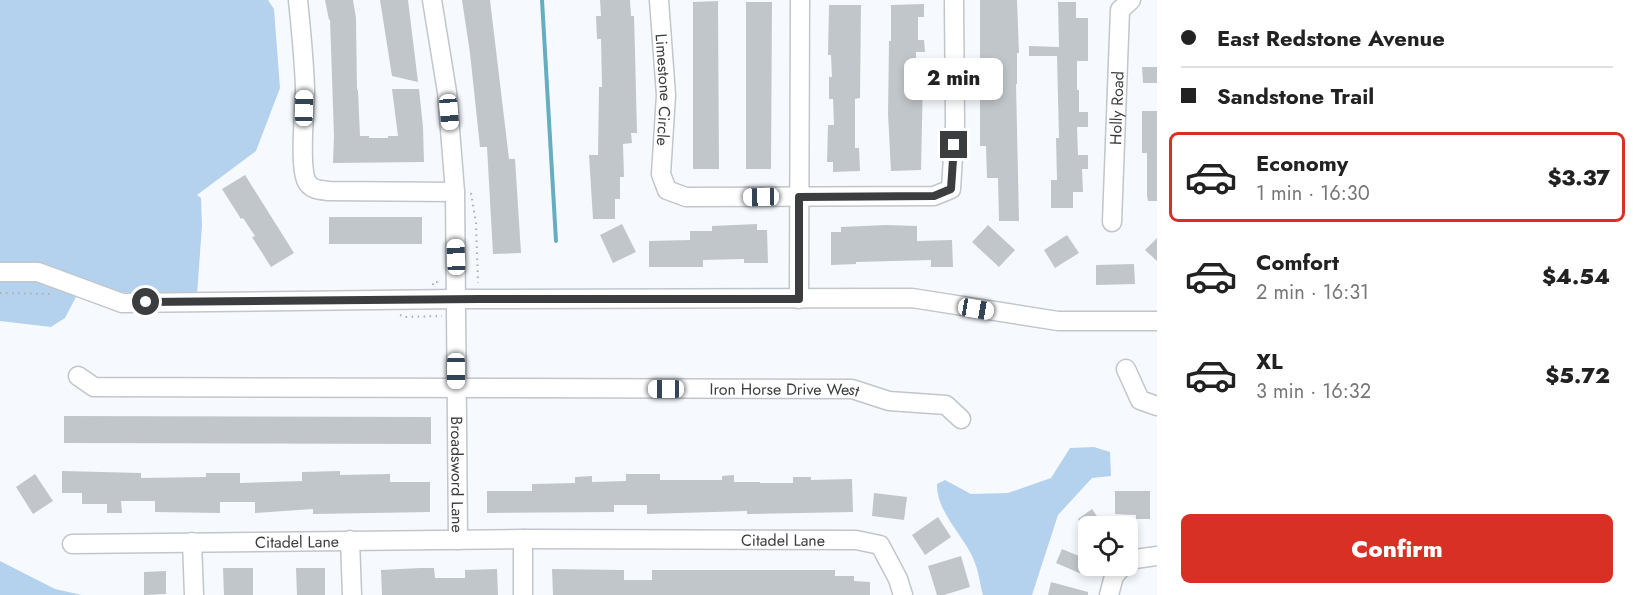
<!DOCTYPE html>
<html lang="en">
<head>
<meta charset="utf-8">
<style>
  body { margin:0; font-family:Jost,sans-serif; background:#f2f2f2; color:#222; height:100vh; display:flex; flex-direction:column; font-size:22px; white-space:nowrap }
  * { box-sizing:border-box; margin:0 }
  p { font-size:20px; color:#767676 }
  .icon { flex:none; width:33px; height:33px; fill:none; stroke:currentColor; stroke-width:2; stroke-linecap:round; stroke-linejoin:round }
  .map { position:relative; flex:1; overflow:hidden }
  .sheet { display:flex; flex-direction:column; background:#fff; width:480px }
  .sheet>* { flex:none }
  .banner { display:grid; align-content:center; height:132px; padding:0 24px; background:#fff }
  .controls { position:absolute; left:1078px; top:516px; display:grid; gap:12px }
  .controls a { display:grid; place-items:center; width:60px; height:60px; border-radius:9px; background:#fff; box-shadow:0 3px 9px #0003; font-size:30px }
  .end { position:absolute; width:27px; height:27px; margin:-14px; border:8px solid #3b3d3f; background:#fff; box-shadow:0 0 0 3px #fff }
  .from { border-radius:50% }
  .bubble { position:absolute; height:42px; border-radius:9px; background:#fff; box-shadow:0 3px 9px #0003; font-size:20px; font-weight:800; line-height:42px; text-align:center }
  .car { position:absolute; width:18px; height:36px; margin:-18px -9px; border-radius:8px; box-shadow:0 0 4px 2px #0007; background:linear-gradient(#fff 24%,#345 0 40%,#fff 0 76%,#345 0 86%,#fff 0) }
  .banner b { display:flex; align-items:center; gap:21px; height:57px; font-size:22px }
  .banner b+b { border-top:2px solid #e0e0e0 }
  .banner i { width:15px; height:15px; background:#222 }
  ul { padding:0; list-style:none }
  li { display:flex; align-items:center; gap:18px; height:90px; margin:0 12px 9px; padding:0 12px; border:3px solid transparent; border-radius:9px }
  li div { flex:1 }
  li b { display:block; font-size:22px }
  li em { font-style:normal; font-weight:800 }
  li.active { border-color:#d93025 }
  li>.icon { width:54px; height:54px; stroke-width:1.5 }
  .button { display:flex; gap:12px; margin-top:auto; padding:12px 24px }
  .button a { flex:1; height:69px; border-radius:9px; background:#d93025; color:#fff; font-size:24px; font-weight:800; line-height:69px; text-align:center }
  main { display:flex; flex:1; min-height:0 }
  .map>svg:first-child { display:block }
  .green { fill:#b4d2ee }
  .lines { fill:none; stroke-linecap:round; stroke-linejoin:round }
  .stream { stroke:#66adc0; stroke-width:4 }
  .building { fill:#c1c6cb }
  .minor-casing { stroke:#c1c6cb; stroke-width:21 }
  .path { stroke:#abaeb1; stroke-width:2; stroke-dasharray:1.5 4.5; stroke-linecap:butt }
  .minor { stroke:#fff; stroke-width:18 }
  .route { stroke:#3b3d3f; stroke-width:8 }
  .labels { text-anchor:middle; stroke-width:5; stroke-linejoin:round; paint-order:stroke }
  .street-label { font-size:16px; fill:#3b3d3f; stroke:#fff }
</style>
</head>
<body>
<main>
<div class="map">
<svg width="1157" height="595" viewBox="0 0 1157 595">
  <rect width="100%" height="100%" fill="#f6fafe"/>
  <path class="green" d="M0,0h268l6,9 6,79 -24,63 -59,44 4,3 1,27 -5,70 -84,-3 -113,-27z
    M37,279l40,16 -12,23 -14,9 -51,-6v-41z
    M1094,447l16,5 1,24 -19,2 -34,37 -26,80h-49c-3,-10 -4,-22 -8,-32 -9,-26 -39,-50 -38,-79l8,-4 26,14 37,-1 43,-15 19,-30z
    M0,561l55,28 27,6h-82z"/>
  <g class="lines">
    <path class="stream" d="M542,0l14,241"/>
  </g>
  <path class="building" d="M325,0h28l3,18 1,72h1l2,46h9v2h19v-2h10l-6,-47h27l4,38 1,35 -91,1 1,-27 -4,-117 -1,1z
    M380,0h28l10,82 -26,-6z
    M462,0h28l19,159h6l6,94 -28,1 -6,-107h-7l-10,-94z
    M600,0h30l1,16h3l1,36 2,81h-6l1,10 -9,1 1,33h-4v22h-5v20h-22l-4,-64h9l1,-68h3l-1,-48h-4l-1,-23h5z
    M980,0h37l2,53h-2v31h-1l3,137h-20l-1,-43h-11l-1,-32h-6z
    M718,1l1,168h-26v-167z
    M746,2h26l-1,167h-25z
    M1058,2h18v16h12v43h-11v29h2v22h9v15h-11l1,28h10v14h-6l1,23h-10v16h-22v-28h6l-1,-42h3l-2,-82h-28v-10l30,1z
    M924,4v13h-6v23h6l1,12h-9v25h7l-2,93 -30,1 -3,-57 1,-73h2v-36z
    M829,5h32l-1,93 -5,1v49h4l1,23 -27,1v-10h-6l1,-37h6l-1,-26h-4v-22h3l-1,-22h-3z
    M1142,67h15v16h-14z
    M1142,111h15v90h-9l-1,-5v-43h-5z
    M245,175l49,78 -23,14 -19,-30 3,-1 -12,-18 -2,1 -19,-30z
    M329,217h93v27h-93z
    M622,224l14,28 -23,11 -13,-28z
    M757,224v6h10l1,33h-24v-4l-41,1v7h-54v-26l41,-1v-9h22v-5z
    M886,225l31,1v15l35,-1 1,27h-22v-7l-75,2v2l-25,1v-33h10v-5z
    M988,225l27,25 -16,17 -27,-25z
    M1067,235l12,18 -24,15 -11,-18z
    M1157,238v23l-12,-11z
    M1134,264l1,20 -39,1v-20z
    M64,416l367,1v27l-367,-1z
    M62,471l79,2v5l65,-1v-4h34v10l62,-2v-9l38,-1v4l50,-1v8h40v30l-117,2v-5l-58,4v-11h-35v11l-65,-1v-11h-34l1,12h-15v-9h-25v-11h-20z
    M35,474l18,27 -20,13 -17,-27z
    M626,474h34v6h62v-4l12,-1v7h26v1h33v-6h18v3l41,-1 1,33 -106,2v-3l-100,3v-9h-33v7l-127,1v-22h45v-7l43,-1v-6l17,-1v6l34,-1z
    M1115,491h35v28h-14v-4l-21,-1z
    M874,493l33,4 -3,23 -32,-4z
    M1092,509l12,17h-21l-5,-7z
    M938,517l13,20 -26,18 -13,-20z
    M1062,549l27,11v6l-5,9 -28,-12z
    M961,556l9,31 -26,8h-7l-9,-29z
    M223,568h30v27h-29z
    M296,568h29v27h-28z
    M420,568h14l1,10h30v-8l32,-1 1,26h-116l-1,-25z
    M552,569l72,1v10h28v-10h183v6h19v5l16,1v13h-317z
    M166,571v23l-22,1v-23z
    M1051,582l37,10v3h-40z"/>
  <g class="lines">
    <defs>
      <g id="minor">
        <path d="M298,0c3,29 6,59 7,88 0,21 -6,74 1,92 4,10 14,10 23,11l126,1"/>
        <path id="s1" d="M432,0l15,92 8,100 3,348"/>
        <path id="s2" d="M659,0l7,95 -5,79 6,16 19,7 248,-1 17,-7 4,-65 -1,-124"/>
        <path id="s3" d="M1112,222l8,-212 11,-10"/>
        <path d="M0,272h38l84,31 335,-4 455,-1 146,23h99"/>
        <path d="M799,299l1,-299"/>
        <path d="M1126,369l14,31 17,6"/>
        <path id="s4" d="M78,376l16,11 758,2 37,12 57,4 15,14"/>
        <path d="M523,539v56"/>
        <path d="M350,540l2,55"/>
        <path d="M192,542l2,53"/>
        <path id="s5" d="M72,544l451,-5 333,1 24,5 18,34 5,16"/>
        <path d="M1128,560l29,-4"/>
        <path d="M1109,595l5,-19 9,-10"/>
      </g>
    </defs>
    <use href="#minor" class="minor-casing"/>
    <path class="path" d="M471,193l5,30 2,60
      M433,285v-3h9
      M0,293l52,1
      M400,315l5,2 37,-1"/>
    <use href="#minor" class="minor"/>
  </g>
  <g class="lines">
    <path class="route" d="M146,302l333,-3h320v-102l135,-1 17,-7 3,-44"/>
  </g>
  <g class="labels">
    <g class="street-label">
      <text dy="6" stroke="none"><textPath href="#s2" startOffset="90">Limestone Circle</textPath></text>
      <text dy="6" stroke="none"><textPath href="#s3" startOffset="114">Holly Road</textPath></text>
      <text dy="6" stroke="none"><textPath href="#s4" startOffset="710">Iron Horse Drive West</textPath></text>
      <text dy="6" stroke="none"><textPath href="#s1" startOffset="476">Broadsword Lane</textPath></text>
      <text dy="6" stroke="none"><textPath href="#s5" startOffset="711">Citadel Lane</textPath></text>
      <text dy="6" stroke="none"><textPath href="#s5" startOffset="225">Citadel Lane</textPath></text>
    </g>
  </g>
</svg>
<div class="controls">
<a><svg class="icon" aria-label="locate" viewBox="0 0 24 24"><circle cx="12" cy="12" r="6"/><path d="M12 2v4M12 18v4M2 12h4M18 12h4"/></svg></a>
</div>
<i class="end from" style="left:146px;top:302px"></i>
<i class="end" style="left:954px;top:145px"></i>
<div class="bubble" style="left:904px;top:58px;width:99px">2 min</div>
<i class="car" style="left:304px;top:108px;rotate:1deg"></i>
<i class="car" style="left:449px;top:112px;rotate:175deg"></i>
<i class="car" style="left:761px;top:197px;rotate:269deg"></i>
<i class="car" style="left:456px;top:257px;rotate:358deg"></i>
<i class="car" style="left:976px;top:309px;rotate:100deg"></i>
<i class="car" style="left:456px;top:371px;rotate:180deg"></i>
<i class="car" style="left:666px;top:389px;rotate:270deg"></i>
</div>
<section class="sheet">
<div class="banner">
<b><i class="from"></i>East Redstone Avenue</b>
<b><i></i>Sandstone Trail</b>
</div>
<ul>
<li class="active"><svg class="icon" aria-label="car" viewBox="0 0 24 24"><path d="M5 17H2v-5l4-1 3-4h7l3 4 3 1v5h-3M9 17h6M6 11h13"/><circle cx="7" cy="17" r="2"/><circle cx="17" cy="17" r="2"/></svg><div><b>Economy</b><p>1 min · 16:30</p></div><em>$3.37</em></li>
<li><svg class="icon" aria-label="car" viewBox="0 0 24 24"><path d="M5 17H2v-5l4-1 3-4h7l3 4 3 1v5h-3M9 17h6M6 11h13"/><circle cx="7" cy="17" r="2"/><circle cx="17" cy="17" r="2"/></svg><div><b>Comfort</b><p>2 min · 16:31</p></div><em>$4.54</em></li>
<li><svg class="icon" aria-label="car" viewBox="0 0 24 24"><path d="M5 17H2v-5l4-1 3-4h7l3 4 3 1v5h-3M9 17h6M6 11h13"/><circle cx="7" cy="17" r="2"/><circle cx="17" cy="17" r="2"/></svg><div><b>XL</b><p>3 min · 16:32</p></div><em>$5.72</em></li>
</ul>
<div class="button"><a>Confirm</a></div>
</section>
</main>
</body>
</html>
